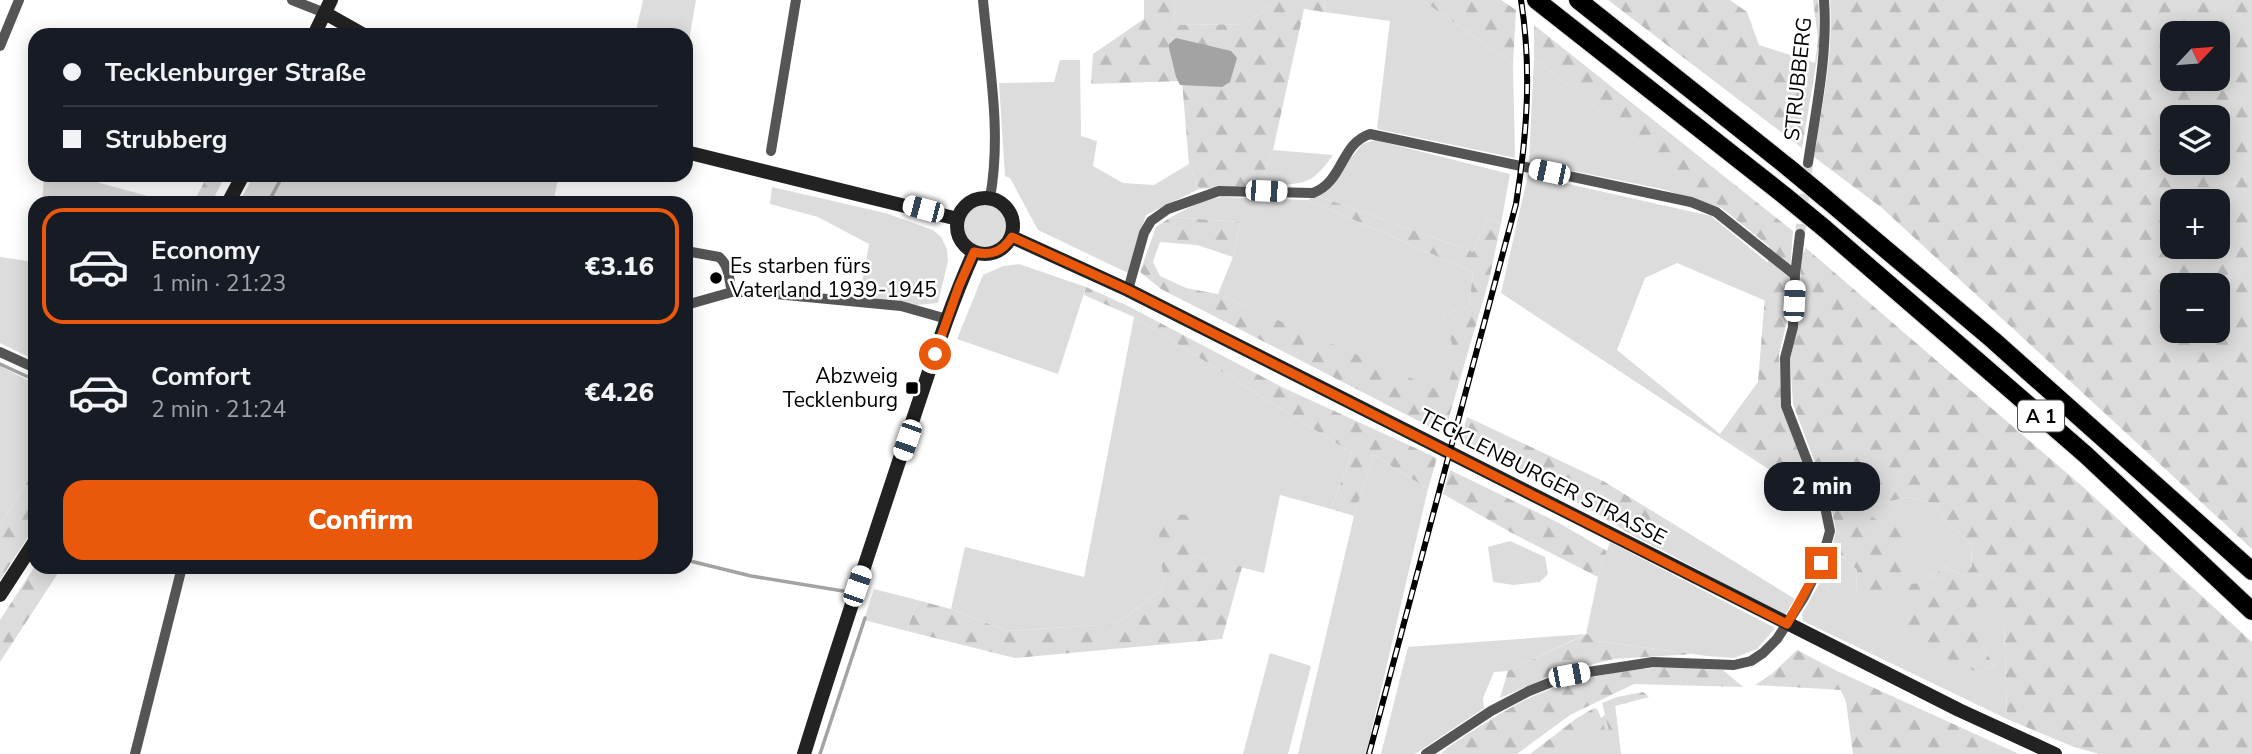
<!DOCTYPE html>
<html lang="en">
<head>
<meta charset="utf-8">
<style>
  body { margin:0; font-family:"Nunito Sans",sans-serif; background:#20242c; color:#f1f3f6; height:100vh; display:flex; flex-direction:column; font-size:26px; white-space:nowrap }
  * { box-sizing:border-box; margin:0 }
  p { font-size:23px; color:#9ea1a6 }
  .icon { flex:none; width:38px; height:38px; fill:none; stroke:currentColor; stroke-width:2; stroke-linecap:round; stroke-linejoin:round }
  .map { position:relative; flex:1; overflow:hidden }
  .sheet { position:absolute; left:28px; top:196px; width:665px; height:378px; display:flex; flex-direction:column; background:#171b24; border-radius:21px; box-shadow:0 4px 18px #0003 }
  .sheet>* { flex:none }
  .banner { position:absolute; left:28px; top:28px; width:665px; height:154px; border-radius:21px; box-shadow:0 4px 18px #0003; display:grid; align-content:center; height:154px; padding:0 35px; background:#171b24 }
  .needle { width:46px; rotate:64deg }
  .buttons { position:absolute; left:2160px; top:21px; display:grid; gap:14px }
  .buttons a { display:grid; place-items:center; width:70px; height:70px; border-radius:14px; background:#171b24; box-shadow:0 4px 18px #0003; font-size:35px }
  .end { position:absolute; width:32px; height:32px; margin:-16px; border:9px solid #ea580c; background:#fff; box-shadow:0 0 0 4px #fff }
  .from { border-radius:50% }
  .bubble { position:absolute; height:49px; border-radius:21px; background:#171b24; box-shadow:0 4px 18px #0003; font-size:23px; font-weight:800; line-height:49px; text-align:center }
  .car { position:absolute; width:21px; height:42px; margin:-21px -10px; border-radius:9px; box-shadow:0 0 5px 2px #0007; background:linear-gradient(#fff 24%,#345 0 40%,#fff 0 76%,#345 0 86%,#fff 0) }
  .banner b { display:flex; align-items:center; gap:24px; height:66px; font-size:26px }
  .banner b+b { border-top:2px solid #363941 }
  .banner i { width:18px; height:18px; background:#f1f3f6 }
  ul { padding:12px 0 0; list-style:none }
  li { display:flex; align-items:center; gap:21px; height:116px; margin:0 14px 10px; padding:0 21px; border:4px solid transparent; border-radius:21px }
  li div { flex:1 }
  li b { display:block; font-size:26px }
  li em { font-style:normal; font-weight:800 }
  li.active { border-color:#ea580c }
  li>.icon { width:63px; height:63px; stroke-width:1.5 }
  .cta { display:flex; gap:14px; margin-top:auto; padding:14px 35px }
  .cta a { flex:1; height:80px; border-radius:21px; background:#ea580c; color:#fff; font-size:28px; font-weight:800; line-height:80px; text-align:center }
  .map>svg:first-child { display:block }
  .green { fill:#dcdcdc }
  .forest { fill:url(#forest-firs); fill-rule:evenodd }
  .water { fill:#a3a3a3 }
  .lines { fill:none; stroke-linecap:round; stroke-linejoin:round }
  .stream { stroke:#a3a3a3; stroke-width:3.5 }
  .street-tunnel { stroke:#d9d9d9; stroke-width:10; stroke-dasharray:10 5; stroke-linecap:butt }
  .highway-casing { stroke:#dbdbdb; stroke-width:20 }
  .street { stroke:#555; stroke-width:10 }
  .secondary { stroke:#222; stroke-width:14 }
  .highway { stroke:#000; stroke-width:18 }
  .rail-casing { stroke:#000; stroke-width:6 }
  .rail { stroke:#fff; stroke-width:3.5; stroke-dasharray:10; stroke-linecap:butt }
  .highway-bridge-casing { stroke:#dbdbdb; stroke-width:20; stroke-linecap:butt }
  .highway-bridge { stroke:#000; stroke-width:18 }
  .route { stroke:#ea580c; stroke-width:9 }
  .poi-dot { fill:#000; stroke:#fff; stroke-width:2.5 }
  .labels { text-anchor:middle; stroke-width:5; stroke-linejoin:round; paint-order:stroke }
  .shield { fill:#fff; stroke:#4c4c4c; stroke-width:2 }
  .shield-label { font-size:19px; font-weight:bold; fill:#000 }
  .street-label { font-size:21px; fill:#000; stroke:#fff }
  .poi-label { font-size:21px; fill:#000; stroke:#fff; text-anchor:start }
</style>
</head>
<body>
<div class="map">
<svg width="2252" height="754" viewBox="0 0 2252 754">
  <defs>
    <pattern id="forest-firs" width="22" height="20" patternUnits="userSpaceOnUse" patternTransform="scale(1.75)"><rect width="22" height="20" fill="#dcdcdc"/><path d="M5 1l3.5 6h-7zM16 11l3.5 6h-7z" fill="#bbb"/></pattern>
  </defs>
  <rect width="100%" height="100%" fill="#fff"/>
  <path class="green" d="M643,0h53l-10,57v-22h-51z
    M1174,0h103l-32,24 -70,1z
    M1325,0h97l91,64 2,94 -138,-29 13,-108 -66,-9z
    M1534,58l188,150 -60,-19 -133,-27z
    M1060,60h20l1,76 16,5 -4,25 30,17 31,2 35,-21 10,25 -53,26 -18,58 -90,-43 -28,-52 -5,-2 -6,-93 55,-1z
    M1375,140l135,34 -9,50 -14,-5 -14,33 -158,-57 28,-39 9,1 10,-13z
    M1273,150l60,5c-24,35 -34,28 -73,30z
    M44,175h27l102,28h-131z
    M254,175h305l-6,28h-314z
    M1528,175l183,41 57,47 -2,38 -89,-38 -32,15 -28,72 103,84 97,67 -316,-208z
    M772,187l113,26 48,17 8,7 6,12 1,12 -10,42 -22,2 -56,-10 9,-51 -51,-27 -48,-13z
    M1222,197l86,3 165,72 -4,34 -27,9 16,43 -13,36 -227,-100 15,-37 7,-35 -69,-5 31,-16z
    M963 226a22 22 0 1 1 44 0a22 22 0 1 1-44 0Z
    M0,257l35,5v98l-35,-17z
    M1019,264l67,23 -28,87 -101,-35 26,-64 20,-9z
    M1134,317l218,136 -21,56 -51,-14 -16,78 -72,-18 -34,-41 6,74 -48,36 -109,7 -56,-22 14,-62 119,30z
    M0,366l35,18v85l-35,56z
    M1374,455l54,34 -62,265h-68l56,-238z
    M1865,497l12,7 32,-7 25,7 12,17 25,23 1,22 -8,10 -19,-9 -24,16 -1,46 57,43 18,-6 -9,-13 -15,-38 6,-11 27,17 3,98 -204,-98 -1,-7 17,-30 8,5 16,-32 14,13 -1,25 21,15 12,-17 -5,-69 -21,-12z
    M1672,523l123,76 -11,17 -122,-66z
    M1510,541l35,16 3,17 -8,8 -26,3 -21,-3 -5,-35z
    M1610,542l165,86 -18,21 -23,9 -27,-2 -110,-15 -11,-7 -78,37 -14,1 -11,26 1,10 -69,46h-34l27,-107 178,-13 12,-57z
    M874,589l43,11 -10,31 -43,-11z
    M1270,653l41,13 -23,88h-45z
    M1615,705l6,49h-72l47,-31z"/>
  <path class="forest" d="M1144,0h30l1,25 70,-1 32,-24h48l-1,12 -20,-3 -31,141 -13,35 -61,4 -10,-25 -7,-83 -91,3 2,-30 51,-35z
    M1422,0h79l15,10 -3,54z
    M1608,0h122l17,12 12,33 56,18 3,-24 -5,-39h5l2,41 -18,107z
    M1830,0h422v549l-370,-341 -68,-51c8,-52 20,-104 16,-157zM2172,33h45v46h-45zM2172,117h45v46h-45zM2172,201h45v46h-45zM2172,285h45v46h-45z
    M1534,25l259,206 -7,94 -7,29 3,55 35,92 -97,-67 38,-52 11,-136 -235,-188z
    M208,175h18l-15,28h-18z
    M1315,195l158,57 14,-33 14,5 -12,56 -45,154 -283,-145 -21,-17 16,-45 15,-10 69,5 -7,35 -36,-12 -37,-3 -7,20 7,14 26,12 32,6 227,99 12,-35 -15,-43 27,-9 4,-34 -165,-72z
    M1806,248l277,239 169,155v112h-153l-25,-7 -67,-28 -3,-98 -27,-16 -5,9 14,39 9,13 -18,6 -56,-25 -2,-17 -13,-2 -3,-23 6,-21 12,-1 24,-16 19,9 8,-10 -1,-22 -25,-23 -12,-17 -25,-7 -32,7 -12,-6 -1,14 20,12 12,-3 13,20 -7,19 1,15 -26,35 -9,1 -12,-16 1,-25 -14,-13 -16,32 -8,-5 8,-17 9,-36 -5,-26 -38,-101 -3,-45 7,-30 5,-75z
    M1086,287l42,19 156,82 153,70 -9,31 -54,-34 -20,61 -23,-7 21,-56 -218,-136 -50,-22z
    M1467,417l136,64 69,42 -10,27c-27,-12 -51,-28 -77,-43 -41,-23 -83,-45 -125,-67z
    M35,469v57l-35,54v-55z
    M1450,470l109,53 48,28 -9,26 -86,-44 -69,-39z
    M1157,514l32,1 3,40 50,12 -20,72 -207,19 -108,-27 10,-31 34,9 56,22 109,-7 48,-36z
    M35,566l27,1 -62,95v-42z
    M1587,634l10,7 96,13 -79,5 -59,15 -55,24 8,-27z
    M1797,650l40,21 182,83h-166l-7,-52 -5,-12 -86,-5 18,-12z
    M1668,667l55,3 20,17 -109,-3 -64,31 -53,39h-76l6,-6c24,-16 48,-32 74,-46 46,-23 96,-32 147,-35z
    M1643,692l6,5 -34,9 4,36h-7l-10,-39 15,-6z
    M1594,708l3,1 6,13 7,32h-11l-4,-30 -46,30h-19l47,-36z"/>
  <path class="water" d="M1176,38l55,13 6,7 -7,24 -8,5 -42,-2 -4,-8 -7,-29v-4z"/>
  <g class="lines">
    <path class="stream" d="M268,203l15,-28
      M0,364l35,16
      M686,560l65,16 92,15
      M820,754l45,-136"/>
    <path class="street-tunnel" d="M1800,234l8,-71"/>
    <defs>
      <path id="highway" d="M1536,0l249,196
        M1578,0l211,168
        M1825,198l168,142 259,231
        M1824,228l262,227 166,156"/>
    </defs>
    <use href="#highway" class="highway-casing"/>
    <path class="street" d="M292,0l33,13
      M983,0c6,66 19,132 7,198
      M0,46l19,-46
      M771,151l25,-151
      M1808,163c8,-54 20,-109 16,-163
      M686,251l33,6c10,8 10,23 13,35
      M1128,290l16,-57 7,-12 17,-12 51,-18 94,2c31,-12 27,-49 57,-59l321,68 25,10 79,63
      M686,305l46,-13h21l148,14 46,13
      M0,352l35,16
      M135,754l47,-187
      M1426,754l65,-43 38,-20 40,-16 84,-13 81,3 17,-4 12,-8 14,-14 27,-42 17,-34 9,-32 -5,-24 -39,-101 -1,-48 8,-31 2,-52 5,-41"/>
    <path class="secondary" d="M325,13l39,22
      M314,35l17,-35
      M686,152l272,67
      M957 226a28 28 0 1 1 56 0a28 28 0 1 1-56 0Z
      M228,203l15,-28
      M1012,237l116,53 831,420 96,44
      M0,595l35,-54
      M804,754c32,-104 67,-207 101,-311 22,-64 41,-129 69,-191"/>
    <use href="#highway" class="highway"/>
    <defs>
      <path id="rail" d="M1369,754l147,-550c11,-69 16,-135 5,-204"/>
    </defs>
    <use href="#rail" class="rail-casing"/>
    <use href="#rail" class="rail"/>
    <defs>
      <path id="highway-bridge" d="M1789,168l36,30
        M1785,196l39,32"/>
    </defs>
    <use href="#highway-bridge" class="highway-bridge-casing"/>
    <use href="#highway-bridge" class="highway-bridge"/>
  </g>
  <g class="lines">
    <path class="route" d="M935,354l24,-68 15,-34c17,4 28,0 38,-15l116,53 659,334 34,-61"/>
  </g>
  <g class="poi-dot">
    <circle cx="716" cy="278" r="7"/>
    <rect x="905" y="381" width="14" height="14" rx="3.5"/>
  </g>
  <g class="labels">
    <rect class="shield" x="2018" y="400.5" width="46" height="31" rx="5"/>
    <g class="shield-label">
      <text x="2041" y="423">A 1</text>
    </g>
    <g class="street-label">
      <text transform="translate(1798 79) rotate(-84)" y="7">STRUBBERG</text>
      <text transform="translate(1543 477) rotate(27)" y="7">TECKLENBURGER STRASSE</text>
    </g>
    <g class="poi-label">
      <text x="730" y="273">Es starben fürs<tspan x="730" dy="24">Vaterland 1939-1945</tspan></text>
      <text x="898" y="383" text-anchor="end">Abzweig<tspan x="898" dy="24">Tecklenburg</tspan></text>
    </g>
  </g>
</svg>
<div class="buttons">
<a><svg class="needle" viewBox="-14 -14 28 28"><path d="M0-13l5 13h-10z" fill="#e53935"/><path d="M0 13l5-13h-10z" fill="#9ea1a6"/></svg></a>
<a><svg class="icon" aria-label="layers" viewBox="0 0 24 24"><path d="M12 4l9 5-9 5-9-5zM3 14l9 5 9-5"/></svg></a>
<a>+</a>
<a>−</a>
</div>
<i class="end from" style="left:935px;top:354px"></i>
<i class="end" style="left:1821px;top:563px"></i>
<div class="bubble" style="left:1764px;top:462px;width:116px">2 min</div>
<i class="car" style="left:1549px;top:172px;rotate:282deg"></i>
<i class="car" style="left:1266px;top:191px;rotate:92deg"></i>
<i class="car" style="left:923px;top:209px;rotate:285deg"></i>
<i class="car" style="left:1794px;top:301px;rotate:3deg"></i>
<i class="car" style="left:907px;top:440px;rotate:199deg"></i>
<i class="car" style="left:857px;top:586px;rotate:19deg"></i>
<i class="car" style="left:1569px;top:675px;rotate:79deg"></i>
<div class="banner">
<b><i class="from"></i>Tecklenburger Straße</b>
<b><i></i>Strubberg</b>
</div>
<section class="sheet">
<ul>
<li class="active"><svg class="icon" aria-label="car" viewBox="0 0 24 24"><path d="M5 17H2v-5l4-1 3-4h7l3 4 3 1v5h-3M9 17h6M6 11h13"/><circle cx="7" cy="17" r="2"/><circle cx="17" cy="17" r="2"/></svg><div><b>Economy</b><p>1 min · 21:23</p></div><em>€3.16</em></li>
<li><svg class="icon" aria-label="car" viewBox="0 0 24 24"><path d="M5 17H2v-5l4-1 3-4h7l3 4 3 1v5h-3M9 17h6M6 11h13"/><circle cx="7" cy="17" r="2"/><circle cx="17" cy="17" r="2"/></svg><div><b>Comfort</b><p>2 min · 21:24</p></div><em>€4.26</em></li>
</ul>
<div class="cta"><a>Confirm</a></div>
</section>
</div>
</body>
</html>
